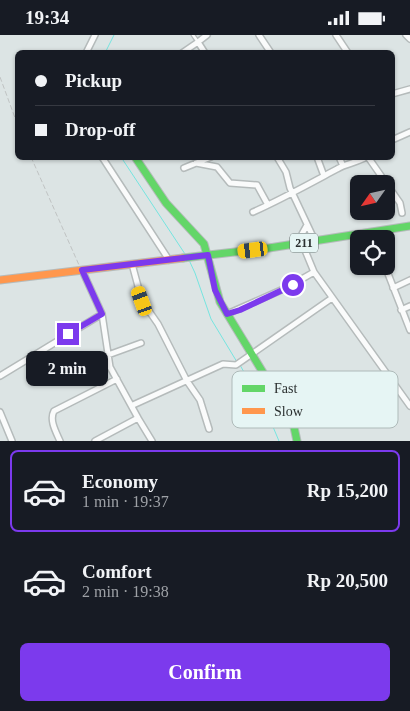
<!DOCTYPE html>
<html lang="en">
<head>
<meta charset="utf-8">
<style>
  body { margin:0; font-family:Georgia,serif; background:#242831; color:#f1f3f6; height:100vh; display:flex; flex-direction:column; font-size:19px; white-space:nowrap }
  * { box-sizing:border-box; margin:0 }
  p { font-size:16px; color:#9ea1a6 }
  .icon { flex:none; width:28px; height:28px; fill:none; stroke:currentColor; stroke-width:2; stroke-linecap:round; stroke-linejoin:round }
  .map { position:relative; height:406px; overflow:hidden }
  .side { display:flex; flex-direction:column; background:#171b24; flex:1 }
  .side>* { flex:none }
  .guide { position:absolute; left:15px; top:15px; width:380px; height:110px; border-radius:8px; box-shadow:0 1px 4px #0004; display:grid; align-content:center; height:110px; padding:0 20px; background:#171b24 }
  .needle { width:32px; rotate:236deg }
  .tools { position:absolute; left:350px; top:140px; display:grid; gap:10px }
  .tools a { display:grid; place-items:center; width:45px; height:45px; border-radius:8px; background:#171b24; box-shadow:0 1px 4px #0004; font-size:25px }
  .end { position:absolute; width:22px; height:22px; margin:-11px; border:6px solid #7c3aed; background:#fff; box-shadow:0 0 0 2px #fff }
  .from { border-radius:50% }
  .bubble { position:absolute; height:35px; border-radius:8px; background:#171b24; box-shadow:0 1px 4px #0004; font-size:16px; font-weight:700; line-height:35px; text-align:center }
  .car { position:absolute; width:15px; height:30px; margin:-15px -8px; border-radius:6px; box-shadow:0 0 4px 1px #0007; background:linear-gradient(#f5c518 24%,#345 0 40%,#f5c518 0 76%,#345 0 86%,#f5c518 0) }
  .guide b { display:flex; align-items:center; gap:18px; height:48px; font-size:19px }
  .guide b+b { border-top:1px solid #363941 }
  .guide i { width:12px; height:12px; background:#f1f3f6 }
  ul { padding:9px 0 0; list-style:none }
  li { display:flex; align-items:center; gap:15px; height:82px; margin:0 10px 8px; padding:0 10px; border:2px solid transparent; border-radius:8px }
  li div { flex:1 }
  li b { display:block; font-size:19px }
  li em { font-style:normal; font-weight:700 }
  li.selected { border-color:#7c3aed }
  li>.icon { width:45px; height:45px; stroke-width:1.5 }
  .cta { display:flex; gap:10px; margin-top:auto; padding:10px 20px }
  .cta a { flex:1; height:58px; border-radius:8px; background:#7c3aed; color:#fff; font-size:20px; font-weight:700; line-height:58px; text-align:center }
  .status { display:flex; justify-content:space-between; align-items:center; height:35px; padding:0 25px; background:#171b24; direction:ltr }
  .status svg { height:14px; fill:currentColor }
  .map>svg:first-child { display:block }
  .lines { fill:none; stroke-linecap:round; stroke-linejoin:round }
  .stream { stroke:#76e5e0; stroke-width:1 }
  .lane-casing { stroke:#b5bbbb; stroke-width:5 }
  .street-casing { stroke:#b5bbbb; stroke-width:8 }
  .fast-casing { stroke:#b5bbbb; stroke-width:9 }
  .slow-casing { stroke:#b5bbbb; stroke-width:9 }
  .path { stroke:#c0c3c3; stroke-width:1; stroke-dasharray:5 2.5; stroke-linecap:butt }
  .lane { stroke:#fafbfb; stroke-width:2.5 }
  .street { stroke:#fafbfb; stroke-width:5 }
  .fast { stroke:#63d668; stroke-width:7 }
  .slow { stroke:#ff974d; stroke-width:7 }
  .route { stroke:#7c3aed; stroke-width:6 }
  .labels { text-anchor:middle; stroke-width:5; stroke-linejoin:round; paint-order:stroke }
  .shield { fill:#e6f5f4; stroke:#636b6b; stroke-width:1 }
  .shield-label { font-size:12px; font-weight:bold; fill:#2b3030 }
  .key { fill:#e6f5f4; stroke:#aebab9; stroke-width:1 }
  .key-label { font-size:14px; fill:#2b3030 }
</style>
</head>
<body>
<div class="status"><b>19:34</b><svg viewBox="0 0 49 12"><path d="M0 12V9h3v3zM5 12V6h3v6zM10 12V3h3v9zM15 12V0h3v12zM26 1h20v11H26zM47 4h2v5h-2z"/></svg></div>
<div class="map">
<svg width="410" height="406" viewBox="0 0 410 406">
  <rect width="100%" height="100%" fill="#dce4e4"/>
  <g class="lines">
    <path class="stream" d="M105,18l9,-18
      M121,122l64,97
      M189,225l6,13 16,46 26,43
      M240,330l28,50 11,26"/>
    <defs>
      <path id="lane" d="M193,0l5,7"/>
      <path id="street" d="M259,0l12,18
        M336,0l12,18
        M406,0l4,4
        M86,18l9,-18
        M182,18l16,-11
        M205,18l-7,-11 9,-7
        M392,59l18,-5
        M392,105l18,-8
        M102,122l67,103
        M277,122l9,15 4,16 25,53
        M317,122l7,19
        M339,122l4,9
        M368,122l32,46 2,10
        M196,128l21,4 13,16 27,2 11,20
        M184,133l27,-11
        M253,177c29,-13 56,-28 84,-43 10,-6 20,-6 29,-12
        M307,190l-5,9v9l12,29 96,134
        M132,229l10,37 16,23 29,57 13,19 9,29
        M385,231l25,64
        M82,235l20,44 8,53 28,51 -43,23
        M393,253l17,-8
        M401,275l9,-4
        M227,279l61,-27 26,-15
        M108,320l33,-12
        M0,341l102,-62
        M133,370l90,-41 13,1 96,-67
        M0,377l12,29
        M138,383l14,23
        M60,406c-4,-9 -11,-21 -6,-30l63,-32"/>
      <path id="fast" d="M135,122l31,46 38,41 16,58 61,100 13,25 3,14
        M183,223l86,-10 141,-22"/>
      <path id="slow" d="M0,245l183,-22"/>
    </defs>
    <use href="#lane" class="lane-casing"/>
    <use href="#street" class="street-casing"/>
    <use href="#fast" class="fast-casing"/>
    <use href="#slow" class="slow-casing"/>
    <path class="path" d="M0,42l18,49
      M31,122l48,108"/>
    <use href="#lane" class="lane"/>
    <use href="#street" class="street"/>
    <use href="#fast" class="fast"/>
    <use href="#slow" class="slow"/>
  </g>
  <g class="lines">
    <path class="route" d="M68,299l34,-20 -20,-44 126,-15 7,35 12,24 13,-4 53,-25"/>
  </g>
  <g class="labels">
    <rect class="shield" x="290" y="198.5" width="28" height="19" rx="4"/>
    <g class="shield-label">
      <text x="304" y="212">211</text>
    </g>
  </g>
  <rect x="232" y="336" width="166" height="57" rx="8" class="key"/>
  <rect x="242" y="350" width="23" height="7" fill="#63d668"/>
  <rect x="242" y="373" width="23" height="6" fill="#ff974d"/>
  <g class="key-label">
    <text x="274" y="358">Fast</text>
    <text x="274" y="381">Slow</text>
  </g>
</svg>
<div class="tools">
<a><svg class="needle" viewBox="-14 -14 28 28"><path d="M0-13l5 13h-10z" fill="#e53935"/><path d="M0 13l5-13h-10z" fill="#9ea1a6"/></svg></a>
<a><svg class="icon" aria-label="locate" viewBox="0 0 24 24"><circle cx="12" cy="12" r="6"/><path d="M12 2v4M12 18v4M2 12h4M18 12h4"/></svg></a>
</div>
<i class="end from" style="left:293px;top:250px"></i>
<i class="end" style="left:68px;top:299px"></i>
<div class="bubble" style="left:26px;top:316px;width:82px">2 min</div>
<i class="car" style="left:253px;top:215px;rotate:263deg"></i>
<i class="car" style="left:142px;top:266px;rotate:340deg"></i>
<div class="guide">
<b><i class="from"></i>Pickup</b>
<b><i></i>Drop-off</b>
</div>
</div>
<section class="side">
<ul>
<li class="selected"><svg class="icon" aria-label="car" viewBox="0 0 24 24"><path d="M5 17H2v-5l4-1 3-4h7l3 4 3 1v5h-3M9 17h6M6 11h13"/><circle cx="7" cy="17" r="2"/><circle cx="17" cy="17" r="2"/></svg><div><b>Economy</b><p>1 min · 19:37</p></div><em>Rp 15,200</em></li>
<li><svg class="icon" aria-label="car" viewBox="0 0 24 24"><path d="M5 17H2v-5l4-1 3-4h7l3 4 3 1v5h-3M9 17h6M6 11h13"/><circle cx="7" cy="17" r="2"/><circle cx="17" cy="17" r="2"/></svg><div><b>Comfort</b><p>2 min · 19:38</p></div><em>Rp 20,500</em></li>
</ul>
<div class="cta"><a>Confirm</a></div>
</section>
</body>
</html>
